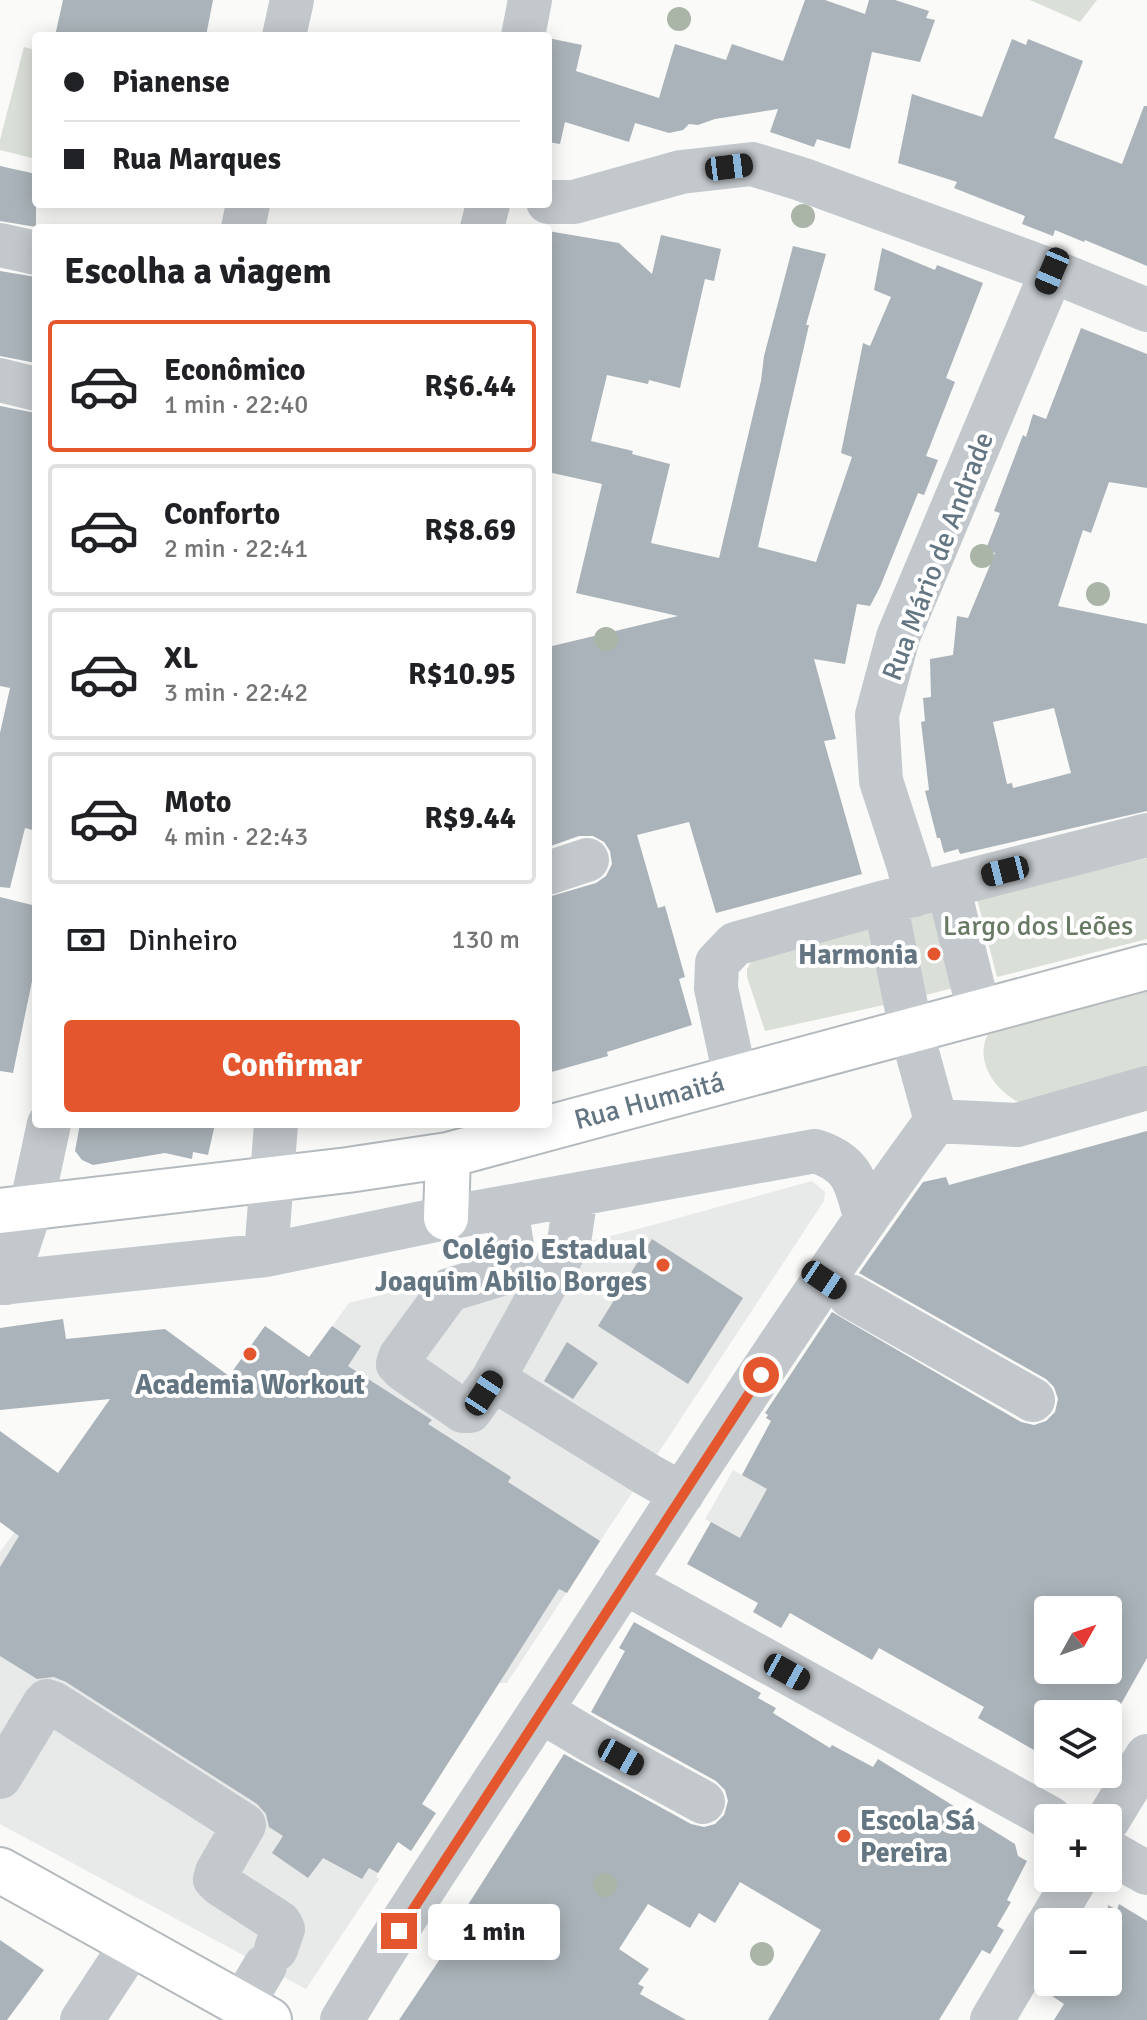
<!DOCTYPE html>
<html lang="pt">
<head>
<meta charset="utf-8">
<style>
  body { margin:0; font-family:Signika,sans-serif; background:#f6f6f6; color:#202124; height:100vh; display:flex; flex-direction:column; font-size:30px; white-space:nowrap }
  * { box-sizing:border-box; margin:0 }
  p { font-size:26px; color:#757577 }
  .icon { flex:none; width:44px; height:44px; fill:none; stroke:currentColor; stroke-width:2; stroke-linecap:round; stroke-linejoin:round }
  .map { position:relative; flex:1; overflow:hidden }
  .drawer { position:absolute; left:32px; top:224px; width:520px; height:904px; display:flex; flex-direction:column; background:#fff; border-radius:8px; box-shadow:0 4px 20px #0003 }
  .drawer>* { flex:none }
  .guide { position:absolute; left:32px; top:32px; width:520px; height:176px; border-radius:8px; box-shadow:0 4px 20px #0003; display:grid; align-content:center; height:176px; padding:0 32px; background:#fff }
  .needle { width:52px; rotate:50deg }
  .fabs { position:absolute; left:1034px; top:1596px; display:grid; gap:16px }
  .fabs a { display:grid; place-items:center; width:88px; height:88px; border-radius:8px; background:#fff; box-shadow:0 4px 20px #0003; font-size:40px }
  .end { position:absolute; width:36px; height:36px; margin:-18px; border:10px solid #e4572e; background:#fff; box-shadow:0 0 0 4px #fff }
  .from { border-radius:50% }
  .bubble { position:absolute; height:56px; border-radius:8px; background:#fff; box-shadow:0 4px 20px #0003; font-size:26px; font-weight:700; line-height:56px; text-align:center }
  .car { position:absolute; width:24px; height:48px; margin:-24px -12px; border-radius:10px; box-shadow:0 0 6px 2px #0007; background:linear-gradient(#222 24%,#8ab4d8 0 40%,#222 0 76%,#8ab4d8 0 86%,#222 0) }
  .guide b { display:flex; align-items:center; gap:28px; height:76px; font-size:30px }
  .guide b+b { border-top:2px solid #e0e0e0 }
  .guide i { width:20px; height:20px; background:#202124 }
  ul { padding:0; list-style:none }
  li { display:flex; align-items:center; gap:24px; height:132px; margin:0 16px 12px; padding:0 16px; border:4px solid #e0e0e0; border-radius:8px }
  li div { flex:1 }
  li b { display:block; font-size:30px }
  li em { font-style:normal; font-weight:700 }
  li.selected { border-color:#e4572e }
  li>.icon { width:72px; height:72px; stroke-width:1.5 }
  h2 { padding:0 32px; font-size:36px; line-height:96px }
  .pay { display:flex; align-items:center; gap:20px; height:88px; padding:0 32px; font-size:30px }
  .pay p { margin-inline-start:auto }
  .button { display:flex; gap:16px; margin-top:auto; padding:16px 32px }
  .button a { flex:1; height:92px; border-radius:8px; background:#e4572e; color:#fff; font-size:32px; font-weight:700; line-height:92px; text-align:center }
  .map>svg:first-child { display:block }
  .built { fill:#e8e9e9 }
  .green { fill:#dadfd7 }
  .building { fill:#aab3b9; fill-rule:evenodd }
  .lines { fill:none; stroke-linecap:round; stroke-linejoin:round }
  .major-casing { stroke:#b5babe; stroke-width:48 }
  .minor { stroke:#c3c8cc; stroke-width:44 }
  .major { stroke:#fff; stroke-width:44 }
  .tree { fill:#aab4a7 }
  .route { stroke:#e4572e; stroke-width:10 }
  .poi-dot { fill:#e4572e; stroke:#fff; stroke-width:3 }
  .labels { text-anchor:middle; stroke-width:8; stroke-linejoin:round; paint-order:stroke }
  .street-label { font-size:28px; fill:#657683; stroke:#fff }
  .park-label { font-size:28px; fill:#687a64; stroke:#fff }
  .poi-label { font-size:28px; font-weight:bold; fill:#657683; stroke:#fff; text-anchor:end }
</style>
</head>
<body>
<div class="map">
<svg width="1147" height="2020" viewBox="0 0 1147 2020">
  <rect width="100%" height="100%" fill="#fafaf8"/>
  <path class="built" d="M812,1181l13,11 -1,9 -317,482h-8l-121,190 -2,4 3,2 -73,110 -306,-165v-272l60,-82 111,79 178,-246 289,-74z
    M733,1470l152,83 -31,48 -149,-82z"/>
  <path class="green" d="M1030,0h67l-17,22z
    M24,47l12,3v109l-36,-9v-10z
    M1147,858v81l-150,38 -20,-78z
    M949,907l20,77 -51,13 -22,-76z
    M872,927l21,76 -128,28 -18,-54v-8l5,-8z
    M1147,989v83l-124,32c-25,-10 -50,-42 -35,-70l10,-5z"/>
  <path class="building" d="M63,0h150l-7,36h-151z
    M805,0h20l40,14 4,-14h26l34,11 -3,7 9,2 -15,42 -48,-10 -22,97 -33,-10 -3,8 -44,-15 8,-23 -63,10 -17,6 -9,-1 -6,6 -14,3 -34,-10 -6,19 -64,-20 -5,22 -12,-2v-104l34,7 -6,26 83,27 16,-54 51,16 6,-16 51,17z
    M1012,39l14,6 2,-6 55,22 -29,77 68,26 22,-58h3v160l-62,-26 -1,2 -29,-12 -2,6 -31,-12 3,-8 -71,-28 3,-6 -59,-19 14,-69 70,23z
    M0,166l36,8v53l-36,-6z
    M548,231l71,12 33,31 9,-39 60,14 -7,32 -9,-2 -25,109 -31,-8 -1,4 -41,-9 -16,66 42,10 -1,3 38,10 -19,79 68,15 42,-177 3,-25 29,-110 33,8 -20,71h3l-51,222 58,15 36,-105 -11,-4 22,-110 7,3 21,-49 -17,-7 8,-42 53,22 2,-5 46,18 -37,95 9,4 -29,74 12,4 -14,35 -6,-2 -38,94 -10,19 -13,-2 -12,60 -31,-5 22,80 -12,2 38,133 -146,39 -27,-91 -52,13 21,73 7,-2 20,71 -6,2 13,46 -85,27 1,4 -60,17v-176l48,-14 10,-7 6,-12 -2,-13 -6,-9 -11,-6h-14l-31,11v-200l130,-31 -102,-23 26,-109 -54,-12z
    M0,271l36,6v86l-36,-7z
    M1081,328l66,26v134l-38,-6 -18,51 -8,-3 -25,76 89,18v187l-187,43 -2,-5 -14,4 -4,-15h-3l-12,-47 4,-1 -8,-68 4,-1 -2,-23 8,-1 -1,-38 23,-4 4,-39 11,2 27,-65 -9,-4 14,-36 -6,-2 29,-76 3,2 7,-23 13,5zM1054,708l17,65 -58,15 -1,-5 -5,1 -14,-62z
    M0,406l36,7v418l-11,-3 -15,60 -10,-1v-154l10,-45 -10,-2z
    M0,897l36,9v56l-23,111 -13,-2z
    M80,1124h135l-7,31 -15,-3 -1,7 -27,-6 -72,12 -11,-5 -7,-9z
    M1147,1131v527l-39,69v-13h-60v44l-70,-40 6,-11 -105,-59 -7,12 -82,-47 -9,15 -28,-16 5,-9 -71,-39 24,-42 29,16 27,-49 -25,-14 29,-54 -5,-3 2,-3 -3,-2 67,-101 189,110 13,3 12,-4 9,-9 3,-13 -4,-12 -8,-8 -187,-106 64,-91 23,-5 3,8zM1048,1610h60v60h-60z
    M652,1239l91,59 -55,86 -90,-58z
    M63,1319l3,20 99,-10 64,47 36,-50 44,31 23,-31 29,20 -13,20 84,54 -4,4 83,53 -3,5 92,59 -33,52 -8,-4 -137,215 14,9 -25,38 -13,-9 -20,31 -9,-5 -7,11 -39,-21 -15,20 -36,-25 11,-17 -14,-9 -3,-13 -9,-10 -191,-122 -12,-5 -17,2 -37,-23v-89l19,-31 -19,-14v-91l58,42 52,-74 -110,11v-82z
    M567,1342l31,21 -25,36 -29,-18z
    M634,1622l127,71 -3,5 18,10 -3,5 57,35 2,-3 41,22 5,-8 137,85 3,12 9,5 -20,39 4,2 -14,24 7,4 -14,24 -8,-4 -43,70h-171l53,-90 -81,-48 -25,41 -16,-10 -9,15 -42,-24 -29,45 30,20 -11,15 6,3 -4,7 46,26h-287l51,-76 -5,-3 119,-187 127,70 13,3 11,-3 9,-9 4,-14 -3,-11 -9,-9 -125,-69 34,-61 -6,-3z
    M1119,1904l28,17v99h-93l10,-16 -24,-16 3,-6h65v-77l9,5z
    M0,1940l44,30 -37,50h-7z"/>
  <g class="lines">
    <defs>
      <path id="major" d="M0,1211l348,-41 100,-15 699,-188
        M446,1218l2,-63
        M0,1870l269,150"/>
    </defs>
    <use href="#major" class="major-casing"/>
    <path class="minor" d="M284,36l8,-36
      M523,36l7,-36
      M548,202h26l107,-30 71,-8 49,15 251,92 95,39
      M243,228l5,-24
      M482,228l6,-24
      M0,245l36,8
      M0,380l36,9
      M548,873l39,-13
      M948,886l31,125
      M915,895l-6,-28 -28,-86 -4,-66 21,-78 154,-366
      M885,902l26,128 25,91
      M735,1076l-19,-88 1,-25 18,-19 150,-42 262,-67
      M936,1121l81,4 130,-37
      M506,1208l8,50v12l-65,20 -49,67 -2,7 6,6 59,41h7l23,-32 76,-137 7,-47
      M266,1255l10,-131
      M0,1283l266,-28 180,-37 369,-67c38,12 41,31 50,66
      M6,1283l25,-76 18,-83
      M850,1296l183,104
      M493,1379l155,96 34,19
      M624,1582l426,236
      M541,1711l52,31 110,60
      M0,1777l44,-73 3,-3 6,2 191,122 -27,47 -2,7 5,5 60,39 3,6 -7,20
      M1108,1820l39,-64
      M1108,1851l39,22
      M1050,1922l26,-44
      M242,2005l23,-39
      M82,2020l50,-76
      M342,2020c72,-121 153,-238 229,-356 119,-183 236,-367 365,-543
      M992,2020l56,-95"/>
    <use href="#major" class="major"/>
  </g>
  <g class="tree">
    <circle cx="679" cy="19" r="12"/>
    <circle cx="803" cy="216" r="12"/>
    <circle cx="982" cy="556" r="12"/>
    <circle cx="1098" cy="594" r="12"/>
    <circle cx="606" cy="639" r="12"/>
    <circle cx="605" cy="1885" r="12"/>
    <circle cx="762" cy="1954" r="12"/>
  </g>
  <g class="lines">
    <path class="route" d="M399,1931l362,-556"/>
  </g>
  <g class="poi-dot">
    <circle cx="934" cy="954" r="8"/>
    <circle cx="663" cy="1265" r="8"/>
    <circle cx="250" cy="1354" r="8"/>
    <circle cx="844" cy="1836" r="8"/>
  </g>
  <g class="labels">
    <g class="street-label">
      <text transform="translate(937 556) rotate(-69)" y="10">Rua Mário de Andrade</text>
      <text transform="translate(649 1100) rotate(-15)" y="10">Rua Humaitá</text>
    </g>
    <g class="park-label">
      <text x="1038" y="935">Largo dos Leões</text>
    </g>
    <g class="poi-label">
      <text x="918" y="964">Harmonia</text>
      <text x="647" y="1259">Colégio Estadual<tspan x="647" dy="32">Joaquim Abilio Borges</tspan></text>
      <text x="250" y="1394" text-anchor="middle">Academia Workout</text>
      <text x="860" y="1830" text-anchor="start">Escola Sá<tspan x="860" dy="32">Pereira</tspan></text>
    </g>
  </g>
</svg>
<div class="fabs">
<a><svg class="needle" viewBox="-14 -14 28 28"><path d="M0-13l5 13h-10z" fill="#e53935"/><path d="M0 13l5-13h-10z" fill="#757577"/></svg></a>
<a><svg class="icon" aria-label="layers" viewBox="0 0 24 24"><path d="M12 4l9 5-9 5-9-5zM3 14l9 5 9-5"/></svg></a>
<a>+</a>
<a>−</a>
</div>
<i class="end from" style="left:761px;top:1375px"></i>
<i class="end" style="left:399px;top:1931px"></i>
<div class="bubble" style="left:428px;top:1904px;width:132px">1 min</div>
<i class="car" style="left:729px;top:167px;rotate:83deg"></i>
<i class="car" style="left:1052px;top:271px;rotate:203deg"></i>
<i class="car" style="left:1005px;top:871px;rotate:256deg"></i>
<i class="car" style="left:824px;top:1280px;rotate:124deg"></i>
<i class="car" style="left:484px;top:1393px;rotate:33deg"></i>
<i class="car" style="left:787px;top:1672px;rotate:119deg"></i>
<i class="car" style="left:621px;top:1757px;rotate:119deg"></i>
<div class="guide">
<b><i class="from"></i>Pianense</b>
<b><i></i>Rua Marques</b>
</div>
<section class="drawer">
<h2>Escolha a viagem</h2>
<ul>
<li class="selected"><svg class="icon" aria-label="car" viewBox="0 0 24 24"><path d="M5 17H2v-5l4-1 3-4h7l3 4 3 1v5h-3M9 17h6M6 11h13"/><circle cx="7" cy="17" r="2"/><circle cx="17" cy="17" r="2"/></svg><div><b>Econômico</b><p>1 min · 22:40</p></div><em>R$6.44</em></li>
<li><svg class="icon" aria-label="car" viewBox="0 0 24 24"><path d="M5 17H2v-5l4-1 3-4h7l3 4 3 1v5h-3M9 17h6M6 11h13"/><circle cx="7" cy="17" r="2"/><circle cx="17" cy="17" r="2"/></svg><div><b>Conforto</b><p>2 min · 22:41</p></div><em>R$8.69</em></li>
<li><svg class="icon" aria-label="car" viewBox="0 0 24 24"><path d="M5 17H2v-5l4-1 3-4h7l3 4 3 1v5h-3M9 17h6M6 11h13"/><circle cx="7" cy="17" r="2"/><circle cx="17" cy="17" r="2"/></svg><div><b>XL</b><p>3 min · 22:42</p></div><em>R$10.95</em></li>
<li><svg class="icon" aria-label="car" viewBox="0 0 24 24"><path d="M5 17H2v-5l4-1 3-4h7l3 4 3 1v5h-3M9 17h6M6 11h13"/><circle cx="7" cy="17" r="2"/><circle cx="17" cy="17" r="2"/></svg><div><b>Moto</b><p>4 min · 22:43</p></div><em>R$9.44</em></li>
</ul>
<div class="pay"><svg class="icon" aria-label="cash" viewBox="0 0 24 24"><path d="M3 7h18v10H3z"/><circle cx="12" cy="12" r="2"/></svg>Dinheiro<p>130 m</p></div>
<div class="button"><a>Confirmar</a></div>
</section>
</div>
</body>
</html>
